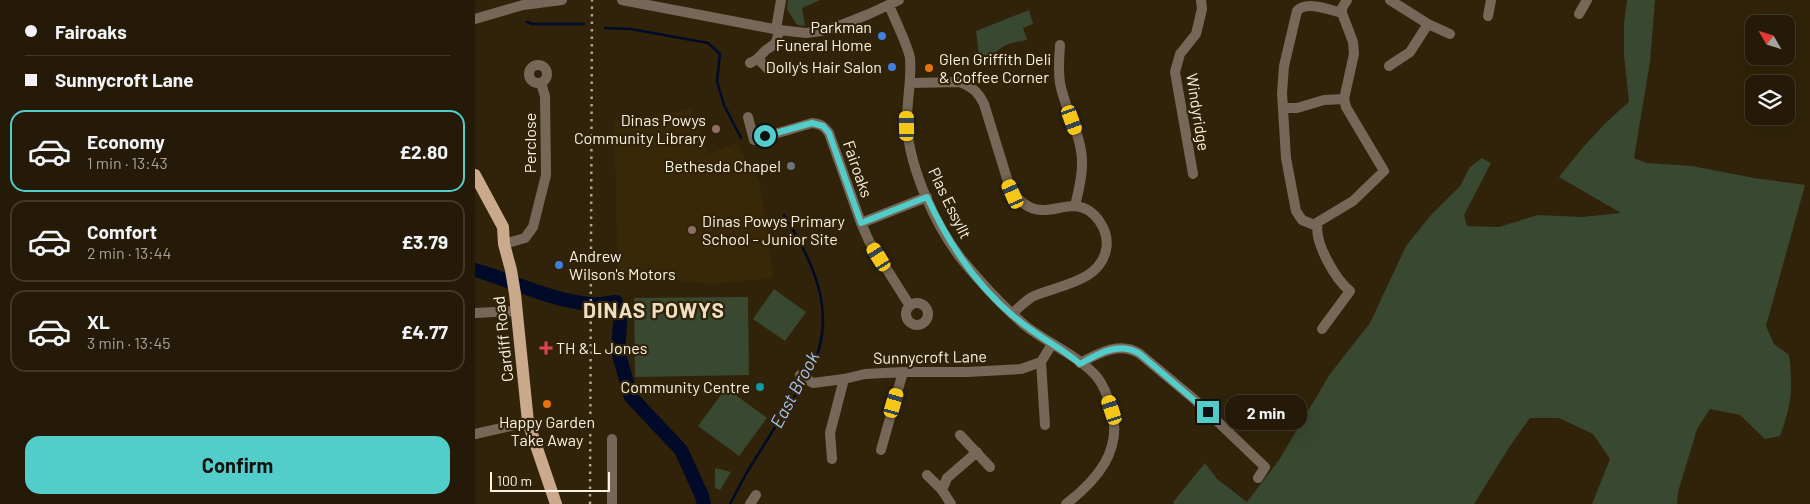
<!DOCTYPE html>
<html lang="en">
<head>
<meta charset="utf-8">
<style>
  body { margin:0; font-family:Barlow,sans-serif; background:#2c2311; color:#f1f3f6; height:100vh; display:flex; flex-direction:column; font-size:19px; white-space:nowrap }
  * { box-sizing:border-box; margin:0 }
  p { font-size:16px; color:#a3a19b }
  .icon { flex:none; width:28px; height:28px; fill:none; stroke:currentColor; stroke-width:2; stroke-linecap:round; stroke-linejoin:round }
  .map { position:relative; flex:1; overflow:hidden }
  .sheet { display:flex; flex-direction:column; background:#241a07; width:475px }
  .sheet>* { flex:none }
  .hud { display:grid; align-content:center; height:110px; padding:0 25px; background:#241a07 }
  .needle { width:32px; rotate:309deg }
  .tools { position:absolute; left:1270px; top:15px; display:grid; gap:10px }
  .tools a { display:grid; place-items:center; width:50px; height:50px; border-radius:10px; background:#241a07; box-shadow:0 5px 20px #0002,0 0 0 1px #413828; font-size:25px }
  .scale { position:absolute; left:15px; bottom:12px; width:120px; box-sizing:border-box; padding-left:5px; border:2px solid #fbf2e3; border-top:0; font-size:14px; line-height:18px; white-space:nowrap; color:#fbf2e3; -webkit-text-stroke:4px #302309; paint-order:stroke }
  .end { position:absolute; width:22px; height:22px; margin:-11px; border:6px solid #53cdca; background:#111; box-shadow:0 0 0 2px #111 }
  .from { border-radius:50% }
  .bubble { position:absolute; height:35px; border-radius:15px; background:#241a07; box-shadow:0 5px 20px #0002,0 0 0 1px #413828; font-size:16px; font-weight:700; line-height:35px; text-align:center }
  .car { position:absolute; width:15px; height:30px; margin:-15px -8px; border-radius:6px; box-shadow:0 0 4px 1px #0007; background:linear-gradient(#f5c518 24%,#345 0 40%,#f5c518 0 76%,#345 0 86%,#f5c518 0) }
  .hud b { display:flex; align-items:center; gap:18px; height:48px; font-size:19px }
  .hud b+b { border-top:1px solid #413828 }
  .hud i { width:12px; height:12px; background:#f1f3f6 }
  ul { padding:0; list-style:none }
  li { display:flex; align-items:center; gap:15px; height:82px; margin:0 10px 8px; padding:0 15px; border:2px solid #413828; border-radius:15px }
  li div { flex:1 }
  li b { display:block; font-size:19px }
  li em { font-style:normal; font-weight:700 }
  li.active { border-color:#53cdca }
  li>.icon { width:45px; height:45px; stroke-width:1.5 }
  .primary-button { display:flex; gap:10px; margin-top:auto; padding:10px 25px }
  .primary-button a { flex:1; height:58px; border-radius:15px; background:#53cdca; color:#111; font-size:20px; font-weight:700; line-height:58px; text-align:center }
  main { display:flex; flex:1; min-height:0 }
  .map>svg:first-child { display:block }
  .built { fill:#392807 }
  .green { fill:#394831 }
  .lines { fill:none; stroke-linecap:round; stroke-linejoin:round }
  .stream { stroke:#010a28; stroke-width:2.5 }
  .river { stroke:#010a28; stroke-width:14 }
  .minor { stroke:#776759; stroke-width:10 }
  .major { stroke:#caaa8b; stroke-width:12 }
  .rail { stroke:#afa592; stroke-width:2.5; stroke-dasharray:2.5 5; stroke-linecap:butt }
  .route { stroke:#53cdca; stroke-width:6 }
  .shop-dot { fill:#3f7fe0; stroke:#302309; stroke-width:2 }
  .food-dot { fill:#e8710a; stroke:#302309; stroke-width:2 }
  .education-dot { fill:#8d6e63; stroke:#302309; stroke-width:2 }
  .worship-dot { fill:#6b7280; stroke:#302309; stroke-width:2 }
  .health-dot { fill:#e0444e; stroke:#302309; stroke-width:2 }
  .culture-dot { fill:#0f9aa8; stroke:#302309; stroke-width:2 }
  .labels { text-anchor:middle; stroke-width:4.5; stroke-linejoin:round; paint-order:stroke }
  .poi-label { font-size:16px; fill:#fbf2e3; stroke:#302309; text-anchor:end }
  .street-label { font-size:16px; fill:#fbf2e3; stroke:#302309 }
  .water-label { font-size:18px; font-style:italic; fill:#a8c3f5; stroke:#302309 }
  .district-label { font-size:21px; font-weight:bold; letter-spacing:1px; fill:#efdec1; stroke:#302309 }
</style>
</head>
<body>
<main>
<section class="sheet">
<div class="hud">
<b><i class="from"></i>Fairoaks</b>
<b><i></i>Sunnycroft Lane</b>
</div>
<ul>
<li class="active"><svg class="icon" aria-label="car" viewBox="0 0 24 24"><path d="M5 17H2v-5l4-1 3-4h7l3 4 3 1v5h-3M9 17h6M6 11h13"/><circle cx="7" cy="17" r="2"/><circle cx="17" cy="17" r="2"/></svg><div><b>Economy</b><p>1 min · 13:43</p></div><em>£2.80</em></li>
<li><svg class="icon" aria-label="car" viewBox="0 0 24 24"><path d="M5 17H2v-5l4-1 3-4h7l3 4 3 1v5h-3M9 17h6M6 11h13"/><circle cx="7" cy="17" r="2"/><circle cx="17" cy="17" r="2"/></svg><div><b>Comfort</b><p>2 min · 13:44</p></div><em>£3.79</em></li>
<li><svg class="icon" aria-label="car" viewBox="0 0 24 24"><path d="M5 17H2v-5l4-1 3-4h7l3 4 3 1v5h-3M9 17h6M6 11h13"/><circle cx="7" cy="17" r="2"/><circle cx="17" cy="17" r="2"/></svg><div><b>XL</b><p>3 min · 13:45</p></div><em>£4.77</em></li>
</ul>
<div class="primary-button"><a>Confirm</a></div>
</section>
<div class="map">
<svg width="1335" height="504" viewBox="0 0 1335 504">
  <rect width="100%" height="100%" fill="#302309"/>
  <path class="built" d="M216,109l17,45 28,-11 24,40 13,95 -61,6 -94,-8 -4,-154z"/>
  <path class="green" d="M313,0h32l-18,8 3,18 -8,-1 -10,-16z
    M1152,0h28l-5,62 -16,96 12,5 46,3 62,12 51,7 -39,141 8,18 15,11c4,34 3,48 -9,81l-15,3 -25,-24 -30,-6 -13,20 -19,63 -1,12h-85l18,-45 -17,-25 -34,-16h-29l-20,28 -36,58h-300l-1,-2 32,-39 12,16 30,23 32,-42 51,-86 40,-51 36,-77 25,-31 29,-29 10,-19 12,-9 9,5 -27,52 3,11 32,1 39,-12 44,2 39,-4 -62,-36c22,-28 42,-52 70,-75l-5,-47v-32z
    M554,10l4,14 -10,4 4,12c-21,3 -26,6 -39,21l-1,-6h-8l-3,-24z
    M299,289l32,23 -21,29 -32,-22z
    M273,297l1,78 -114,2 -1,-79z
    M251,388l41,30 -28,38 -41,-30z
    M240,468l16,4 -11,18 -5,-2z"/>
  <g class="lines">
    <path class="stream" d="M52,22l5,2h52
      M130,28l26,1 77,14 12,11 -3,27 7,24 17,33
      M309,215c31,49 57,105 23,161
      M255,504l17,-32 57,-91"/>
    <path class="river" d="M0,270c38,11 74,30 114,34 9,1 18,-1 27,-2l5,10 -3,39 13,46 50,53 21,46 2,8"/>
    <path class="minor" d="M147,0l157,30 27,3 15,-2 23,-7 25,-10 30,-14
      M915,0l38,24 22,10
      M414,5c5,13 19,41 21,53 2,23 -4,46 -3,68 3,44 29,101 56,135 20,24 40,46 64,66 21,16 53,30 70,50 7,9 11,20 14,31 13,42 -15,73 -45,96
      M1104,14l8,-14
      M1013,16l3,-16
      M0,19l48,-14 39,-5
      M301,29l5,-29
      M585,45c-1,13 -2,25 0,38 5,28 23,53 22,82 0,14 -4,28 -7,41
      M284,60l10,10
      M275,63c10,-4 9,-7 16,-13 11,-8 10,-5 13,-20
      M54 74a9 9 0 1 1 18 0a9 9 0 1 1-18 0Z
      M914,66l21,-14 18,-28
      M435,83l49,-1c11,3 20,11 25,22l25,81c6,13 19,26 35,25 10,0 20,-4 30,-4 21,1 36,25 32,44 -7,33 -49,35 -74,47 -8,5 -14,11 -20,17
      M808,108h14l27,-8 20,-1
      M273,117l6,23 58,-17c9,1 12,3 17,10l32,90 8,18 41,65
      M718,174l-18,-102 5,-18 16,-20 6,-25 -1,-9
      M386,223l66,-26
      M842,226l-15,-6 -6,-9 -10,-53 -4,-65 2,-27 13,-55c9,-11 33,-1 45,2
      M29,244l21,-6 8,-11 13,-52 -1,-79 -4,-13
      M431 314a11 11 0 1 1 22 0a11 11 0 1 1-22 0Z
      M0,313l41,-2
      M847,329l28,-38c-15,-12 -37,-50 -32,-69l35,-21 31,-30 -38,-64 -2,-8 10,-45 -1,-12 -11,-29v-5l5,-8
      M566,362l4,63
      M605,363c19,-10 40,-22 60,-9l54,45 71,68 -7,11
      M325,375l13,8 31,-4 21,-5 38,-2h64l54,-3 20,-7 11,-18
      M0,434l53,-12
      M485,435l30,32
      M406,450l22,-78
      M357,459l-2,-26 14,-54
      M452,475l15,15
      M137,504v-65
      M275,504l6,-9
      M476,504l-9,-14 5,-12 30,-26"/>
    <path class="major" d="M0,175l28,52 1,17 7,26 4,24 13,128 28,82"/>
    <path class="rail" d="M115,504l2,-504"/>
  </g>
  <g class="lines">
    <path class="route" d="M290,136l47,-13 11,3 6,7 32,90 66,-26c23,50 56,99 103,132 16,12 34,21 50,35 19,-11 40,-23 60,-10l68,58"/>
  </g>
  <g class="shop-dot">
    <circle cx="407" cy="36" r="5"/>
    <circle cx="417" cy="67" r="5"/>
    <circle cx="84" cy="265" r="5"/>
  </g>
  <g class="food-dot">
    <circle cx="454" cy="68" r="5"/>
    <circle cx="72" cy="404" r="5"/>
  </g>
  <g class="education-dot">
    <circle cx="241" cy="129" r="5"/>
    <circle cx="217" cy="230" r="5"/>
  </g>
  <circle class="worship-dot" cx="316" cy="166" r="5"/>
  <path class="health-dot" d="M68.5 340.5h5v5h5v5h-5v5h-5v-5h-5v-5h5z"/>
  <circle class="culture-dot" cx="285" cy="387" r="5"/>
  <g class="labels">
    <g class="poi-label">
      <text x="397" y="33">Parkman<tspan x="397" dy="18">Funeral Home</tspan></text>
      <text x="464" y="65" text-anchor="start">Glen Griffith Deli<tspan x="464" dy="18">&amp; Coffee Corner</tspan></text>
      <text x="407" y="73">Dolly's Hair Salon</text>
      <text x="231" y="126">Dinas Powys<tspan x="231" dy="18">Community Library</tspan></text>
      <text x="306" y="172">Bethesda Chapel</text>
      <text x="227" y="227" text-anchor="start">Dinas Powys Primary<tspan x="227" dy="18">School - Junior Site</tspan></text>
      <text x="94" y="262" text-anchor="start">Andrew<tspan x="94" dy="18">Wilson's Motors</tspan></text>
      <text x="81" y="354" text-anchor="start">TH &amp; L Jones</text>
      <text x="275" y="393">Community Centre</text>
      <text x="72" y="428" text-anchor="middle">Happy Garden<tspan x="72" dy="18">Take Away</tspan></text>
    </g>
    <g class="street-label">
      <text transform="translate(723 112) rotate(81)" y="6">Windyridge</text>
      <text transform="translate(55 143) rotate(-90)" y="6">Perclose</text>
      <text transform="translate(383 169) rotate(71)" y="6">Fairoaks</text>
      <text transform="translate(475 203) rotate(64)" y="6">Plas Essyllt</text>
      <text transform="translate(28 339) rotate(-96)" y="6">Cardiff Road</text>
      <text transform="translate(455 357) rotate(-1)" y="6">Sunnycroft Lane</text>
    </g>
    <g class="water-label">
      <text transform="translate(320 390) rotate(-62)" y="6">East Brook</text>
    </g>
    <g class="district-label">
      <text x="179" y="318">DINAS POWYS</text>
    </g>
  </g>
</svg>
<div class="tools">
<a><svg class="needle" viewBox="-14 -14 28 28"><path d="M0-13l5 13h-10z" fill="#e53935"/><path d="M0 13l5-13h-10z" fill="#a3a19b"/></svg></a>
<a><svg class="icon" aria-label="layers" viewBox="0 0 24 24"><path d="M12 4l9 5-9 5-9-5zM3 14l9 5 9-5"/></svg></a>
</div>
<div class="scale">100 m</div>
<i class="end from" style="left:290px;top:136px"></i>
<i class="end" style="left:733px;top:412px"></i>
<div class="bubble" style="left:750px;top:395px;width:82px">2 min</div>
<i class="car" style="left:597px;top:120px;rotate:160deg"></i>
<i class="car" style="left:432px;top:126px;rotate:359deg"></i>
<i class="car" style="left:538px;top:194px;rotate:336deg"></i>
<i class="car" style="left:404px;top:257px;rotate:328deg"></i>
<i class="car" style="left:419px;top:403px;rotate:16deg"></i>
<i class="car" style="left:637px;top:410px;rotate:342deg"></i>
</div>
</main>
</body>
</html>
